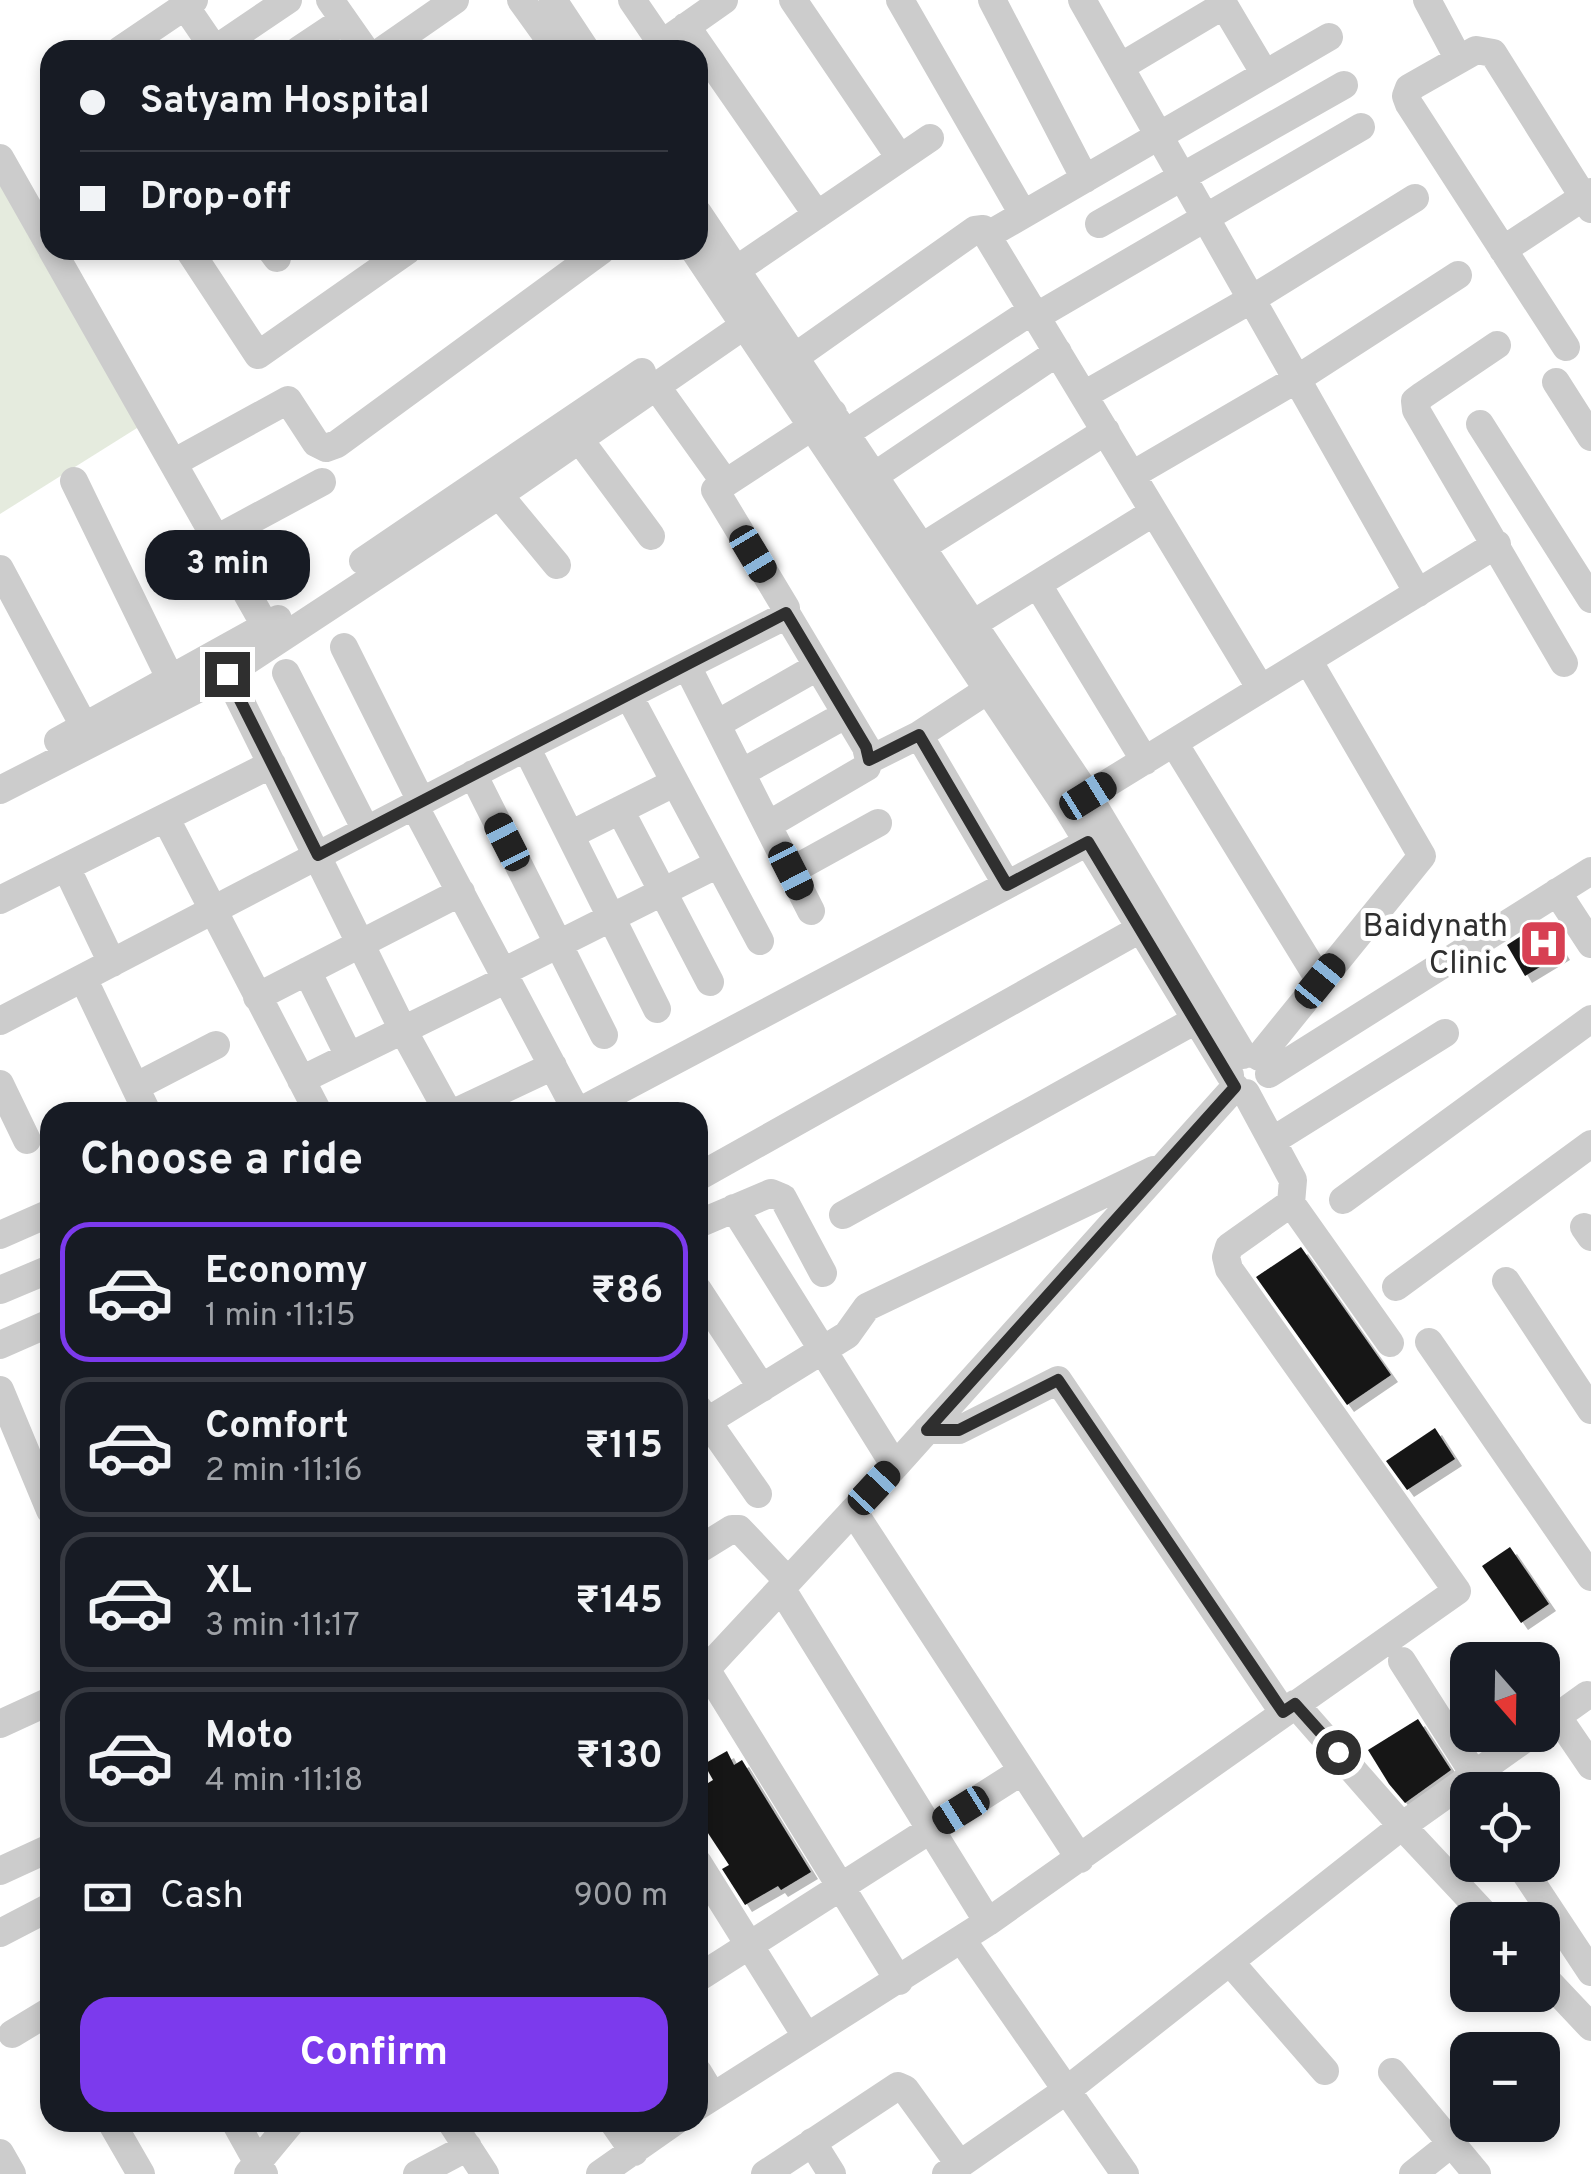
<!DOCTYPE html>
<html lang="en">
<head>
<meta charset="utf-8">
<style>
  body { margin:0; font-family:Overpass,sans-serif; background:#242831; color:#f1f3f6; height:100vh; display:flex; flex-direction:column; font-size:38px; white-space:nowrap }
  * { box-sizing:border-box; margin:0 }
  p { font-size:32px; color:#9ea1a6 }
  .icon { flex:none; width:55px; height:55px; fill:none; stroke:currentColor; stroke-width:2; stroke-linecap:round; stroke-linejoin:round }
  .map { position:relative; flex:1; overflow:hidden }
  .sheet { position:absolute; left:40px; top:1102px; width:668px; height:1030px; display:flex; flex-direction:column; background:#171b24; border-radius:30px; box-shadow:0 5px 15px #0003 }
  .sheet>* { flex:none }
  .top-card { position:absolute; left:40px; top:40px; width:668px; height:220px; border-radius:30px; box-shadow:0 5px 15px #0003; display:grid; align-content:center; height:220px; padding:0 40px; background:#171b24 }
  .needle { width:65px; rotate:160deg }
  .fabs { position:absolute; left:1450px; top:1642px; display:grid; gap:20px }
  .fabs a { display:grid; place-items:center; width:110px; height:110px; border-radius:20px; background:#171b24; box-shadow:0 5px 15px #0003; font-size:50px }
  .end { position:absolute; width:45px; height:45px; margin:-22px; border:12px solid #2f2f2f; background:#fff; box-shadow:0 0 0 5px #fff }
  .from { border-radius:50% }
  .bubble { position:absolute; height:70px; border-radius:30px; background:#171b24; box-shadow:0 5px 15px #0003; font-size:32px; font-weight:700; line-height:70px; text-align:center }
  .car { position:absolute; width:30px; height:60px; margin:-30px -15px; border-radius:12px; box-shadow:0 0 8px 2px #0007; background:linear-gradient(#222 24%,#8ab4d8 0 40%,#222 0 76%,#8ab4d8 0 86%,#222 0) }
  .top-card b { display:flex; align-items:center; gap:35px; height:95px; font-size:38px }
  .top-card b+b { border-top:2px solid #363941 }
  .top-card i { width:25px; height:25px; background:#f1f3f6 }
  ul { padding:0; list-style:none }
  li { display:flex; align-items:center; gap:30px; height:140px; margin:0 20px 15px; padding:0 20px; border:5px solid #363941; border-radius:30px }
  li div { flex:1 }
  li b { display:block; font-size:38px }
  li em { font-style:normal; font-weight:700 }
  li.selected { border-color:#7c3aed }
  li>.icon { width:90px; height:90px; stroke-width:1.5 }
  h2 { padding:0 40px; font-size:45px; line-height:120px }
  .pay { display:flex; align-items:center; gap:25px; height:110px; padding:0 40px; font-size:38px }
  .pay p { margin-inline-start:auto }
  .action { display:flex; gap:20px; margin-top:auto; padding:20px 40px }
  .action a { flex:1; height:115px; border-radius:30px; background:#7c3aed; color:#fff; font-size:40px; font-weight:700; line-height:115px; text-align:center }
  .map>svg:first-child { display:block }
  .green { fill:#e5ebde }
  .building { fill:#161616; filter:url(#shadow) }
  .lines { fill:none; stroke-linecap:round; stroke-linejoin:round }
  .minor { stroke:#ccc; stroke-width:28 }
  .route { stroke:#2f2f2f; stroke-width:12 }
  .labels { text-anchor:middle; stroke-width:10; stroke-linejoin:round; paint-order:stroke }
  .poi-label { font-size:32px; fill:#2f2f2f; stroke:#fff; text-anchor:end }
</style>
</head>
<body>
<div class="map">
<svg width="1591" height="2174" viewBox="0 0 1591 2174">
  <defs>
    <filter id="shadow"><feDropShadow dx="7" dy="7" stdDeviation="0" flood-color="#0004"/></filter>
  </defs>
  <rect width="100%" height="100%" fill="#fff"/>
  <path class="green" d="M0,171l145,252 -145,91z"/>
  <path class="building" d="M1544,921l19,32 -38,23 -18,-31z
    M1301,1247l90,128 -44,30 -91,-128z
    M1435,1428l20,31 -48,31 -21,-29z
    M1510,1547l39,57 -28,19 -39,-57z
    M1418,1719l33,51 -46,33 -16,-19 -21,-34z
    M727,1751l7,14 8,-5 69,112 -30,18 -3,-4 -33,19 -23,-36 7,-4 -31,-47v-29l15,-9 -9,-16z"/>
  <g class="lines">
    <path class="minor" d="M330,0l35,50
      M521,0l36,50
      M553,0l33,50
      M632,0l30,44
      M793,0l107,158
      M900,0l123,214
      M992,0l93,179
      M1082,0l336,593
      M1221,0l44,74
      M1427,0l31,58
      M185,6l30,44
      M686,26l131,189
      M120,50l74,-50
      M214,50l74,-50
      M299,50l45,-30
      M383,50l72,-50
      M653,50l71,-50
      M1120,67l104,-62
      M0,158l50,88
      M698,213l390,583 155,259
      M1099,224l245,-139
      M988,235l341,-198
      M52,250l214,377
      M189,250l69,105 150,-105
      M271,250l6,8
      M694,250l373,558 163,267
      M1503,250l88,-58
      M736,270l194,-132
      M1037,316l324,-189
      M1497,345l-74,50 -8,6 1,9 148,253
      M1566,347l-157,-243 -3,-8 3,-8 67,-38 17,3 98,156
      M795,357l180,-127 8,-1 278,460
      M1556,382l35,55
      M656,386l68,95
      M1084,395l168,-96 163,-101
      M1480,424l111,175
      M846,433l187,-123
      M579,439l72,97
      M173,463l115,-63 28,43 10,5 11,-4 265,-194
      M1132,475l165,-96 161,-104
      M874,476l184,-124
      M74,481l97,199
      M499,495l58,70
      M216,539l106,-57
      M922,547l184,-116
      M363,561l279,-189
      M0,569l84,157
      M1038,585l107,176
      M973,624l181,-112
      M344,647l77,154
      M687,666l124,245
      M286,673l80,157
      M227,674l176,356 45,82
      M629,696l131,245
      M717,724l100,-57
      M919,735l88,150
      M58,741l220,-122
      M1174,743l146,238
      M526,747l131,262
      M869,760l50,-25 84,-55
      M741,773l104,-58
      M473,774l131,261
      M0,790l227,-116 272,-179 259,-179
      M414,805l163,307
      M1072,805l425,-261
      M620,810l90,172
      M166,819l152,293
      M768,825l99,-58 2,-7 -3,-13 -80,-134
      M570,835l104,-52
      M67,869l45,94
      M791,871l87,-48
      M1557,892l34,52
      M0,900l272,-136
      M307,971l42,85
      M503,972l215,-108
      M83,978l64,134
      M257,997l204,-105
      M0,1021l526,-274 257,-130 3,-9 -71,-118 118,-77
      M1259,1057l163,-201 -114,-196
      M1269,1074l322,-203
      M301,1080l206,-101
      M0,1084l27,56
      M135,1087l81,-42
      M456,1112l97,-46
      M578,1112l510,-270
      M1272,1141l173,-108
      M698,1177l442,-248
      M1343,1200l248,-181
      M1291,1203l99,140
      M734,1208l161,258
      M843,1215l351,-194
      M698,1224l73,-31 12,5 40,75
      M1584,1227l7,10
      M0,1235l50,-22
      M1506,1281l85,129
      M1396,1287l195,-143
      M0,1290l50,-21
      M698,1290l64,98
      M1429,1342l162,235
      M0,1345l50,-22
      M0,1390l50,120
      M698,1408l60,86
      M698,1427l149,-92 20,-28 287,-137
      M927,1430h32l99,-50 225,332
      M853,1511l227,348
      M698,1550l34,-21h7l49,52
      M781,1588l207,334
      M698,1656l201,325
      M1402,1661l72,113
      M698,1678l197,-212 340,-379
      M1295,1704l107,122 88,94
      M1557,1716l34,50
      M0,1724l50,-23
      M1544,1726l43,-31
      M698,1863l108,173
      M1520,1865l71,107
      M0,1871l50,-23
      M0,1933l50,-26
      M962,1940l163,234
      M1230,1962l95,109
      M1542,1975l49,52
      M698,1978l324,-207
      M12,2034l38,-23
      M698,2072l14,23
      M1392,2072l85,102
      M698,2106l290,-184 469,-331 -228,-322 -3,-12 3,-10 62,-44 2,-23 -47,-87
      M111,2122l30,52
      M235,2122l29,52
      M451,2122l34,52
      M613,2122l21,30
      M812,2142l20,32
      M0,2153l12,21
      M248,2174l43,-52
      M417,2174l51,-27
      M600,2174l74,-52
      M765,2174l133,-88 7,3 55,76
      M946,2174l121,-84 335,-264 128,-91
      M1413,2174l39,-31"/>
  </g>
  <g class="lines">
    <path class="route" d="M227,674l91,181 468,-242 80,134 3,13 50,-25 88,150 81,-43 147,245 -308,343h32l99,-50 225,332 12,-8 43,48"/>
  </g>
  <defs>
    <symbol id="hospital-square" viewBox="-11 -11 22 22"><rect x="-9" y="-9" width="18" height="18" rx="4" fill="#d74053" stroke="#fff"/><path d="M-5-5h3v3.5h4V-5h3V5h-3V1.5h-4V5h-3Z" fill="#fff"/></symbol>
  </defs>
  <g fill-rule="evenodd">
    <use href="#hospital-square" x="1516" y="916" width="55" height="55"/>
  </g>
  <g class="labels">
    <g class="poi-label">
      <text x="1508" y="936">Baidynath<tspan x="1508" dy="37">Clinic</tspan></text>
    </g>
  </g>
</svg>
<div class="fabs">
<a><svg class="needle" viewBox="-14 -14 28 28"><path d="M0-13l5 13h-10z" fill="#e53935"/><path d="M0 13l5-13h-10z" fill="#9ea1a6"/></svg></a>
<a><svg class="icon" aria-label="locate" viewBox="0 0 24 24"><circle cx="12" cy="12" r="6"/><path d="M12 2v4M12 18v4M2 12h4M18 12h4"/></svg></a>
<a>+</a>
<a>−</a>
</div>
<i class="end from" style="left:1338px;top:1752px"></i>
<i class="end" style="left:227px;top:674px"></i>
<div class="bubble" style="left:145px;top:530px;width:165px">3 min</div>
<i class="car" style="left:753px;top:554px;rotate:149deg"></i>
<i class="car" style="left:1088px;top:796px;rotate:58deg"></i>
<i class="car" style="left:507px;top:842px;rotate:333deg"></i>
<i class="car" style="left:791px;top:871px;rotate:153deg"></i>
<i class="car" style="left:1320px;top:981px;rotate:39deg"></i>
<i class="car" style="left:874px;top:1488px;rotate:43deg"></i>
<i class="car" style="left:961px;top:1810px;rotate:238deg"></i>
<div class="top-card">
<b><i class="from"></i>Satyam Hospital</b>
<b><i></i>Drop-off</b>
</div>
<section class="sheet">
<h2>Choose a ride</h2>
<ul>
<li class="selected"><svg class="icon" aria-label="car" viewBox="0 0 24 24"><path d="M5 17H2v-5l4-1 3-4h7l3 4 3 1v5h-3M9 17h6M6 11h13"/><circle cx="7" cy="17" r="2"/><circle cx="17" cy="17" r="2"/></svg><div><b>Economy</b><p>1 min · 11:15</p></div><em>₹86</em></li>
<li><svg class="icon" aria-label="car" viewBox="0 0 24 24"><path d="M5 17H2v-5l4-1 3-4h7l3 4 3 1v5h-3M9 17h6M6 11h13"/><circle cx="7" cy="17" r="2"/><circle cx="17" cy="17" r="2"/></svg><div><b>Comfort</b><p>2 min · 11:16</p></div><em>₹115</em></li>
<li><svg class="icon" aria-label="car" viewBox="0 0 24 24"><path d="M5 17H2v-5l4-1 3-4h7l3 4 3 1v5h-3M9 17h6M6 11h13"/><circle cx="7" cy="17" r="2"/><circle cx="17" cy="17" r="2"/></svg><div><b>XL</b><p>3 min · 11:17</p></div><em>₹145</em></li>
<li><svg class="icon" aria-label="car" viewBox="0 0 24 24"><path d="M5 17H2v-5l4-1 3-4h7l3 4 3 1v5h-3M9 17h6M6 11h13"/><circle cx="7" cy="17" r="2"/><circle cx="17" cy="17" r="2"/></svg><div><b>Moto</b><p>4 min · 11:18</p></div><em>₹130</em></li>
</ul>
<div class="pay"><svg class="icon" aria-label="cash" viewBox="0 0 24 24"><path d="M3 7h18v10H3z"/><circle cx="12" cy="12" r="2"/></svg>Cash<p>900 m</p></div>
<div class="action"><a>Confirm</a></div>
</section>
</div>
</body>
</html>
